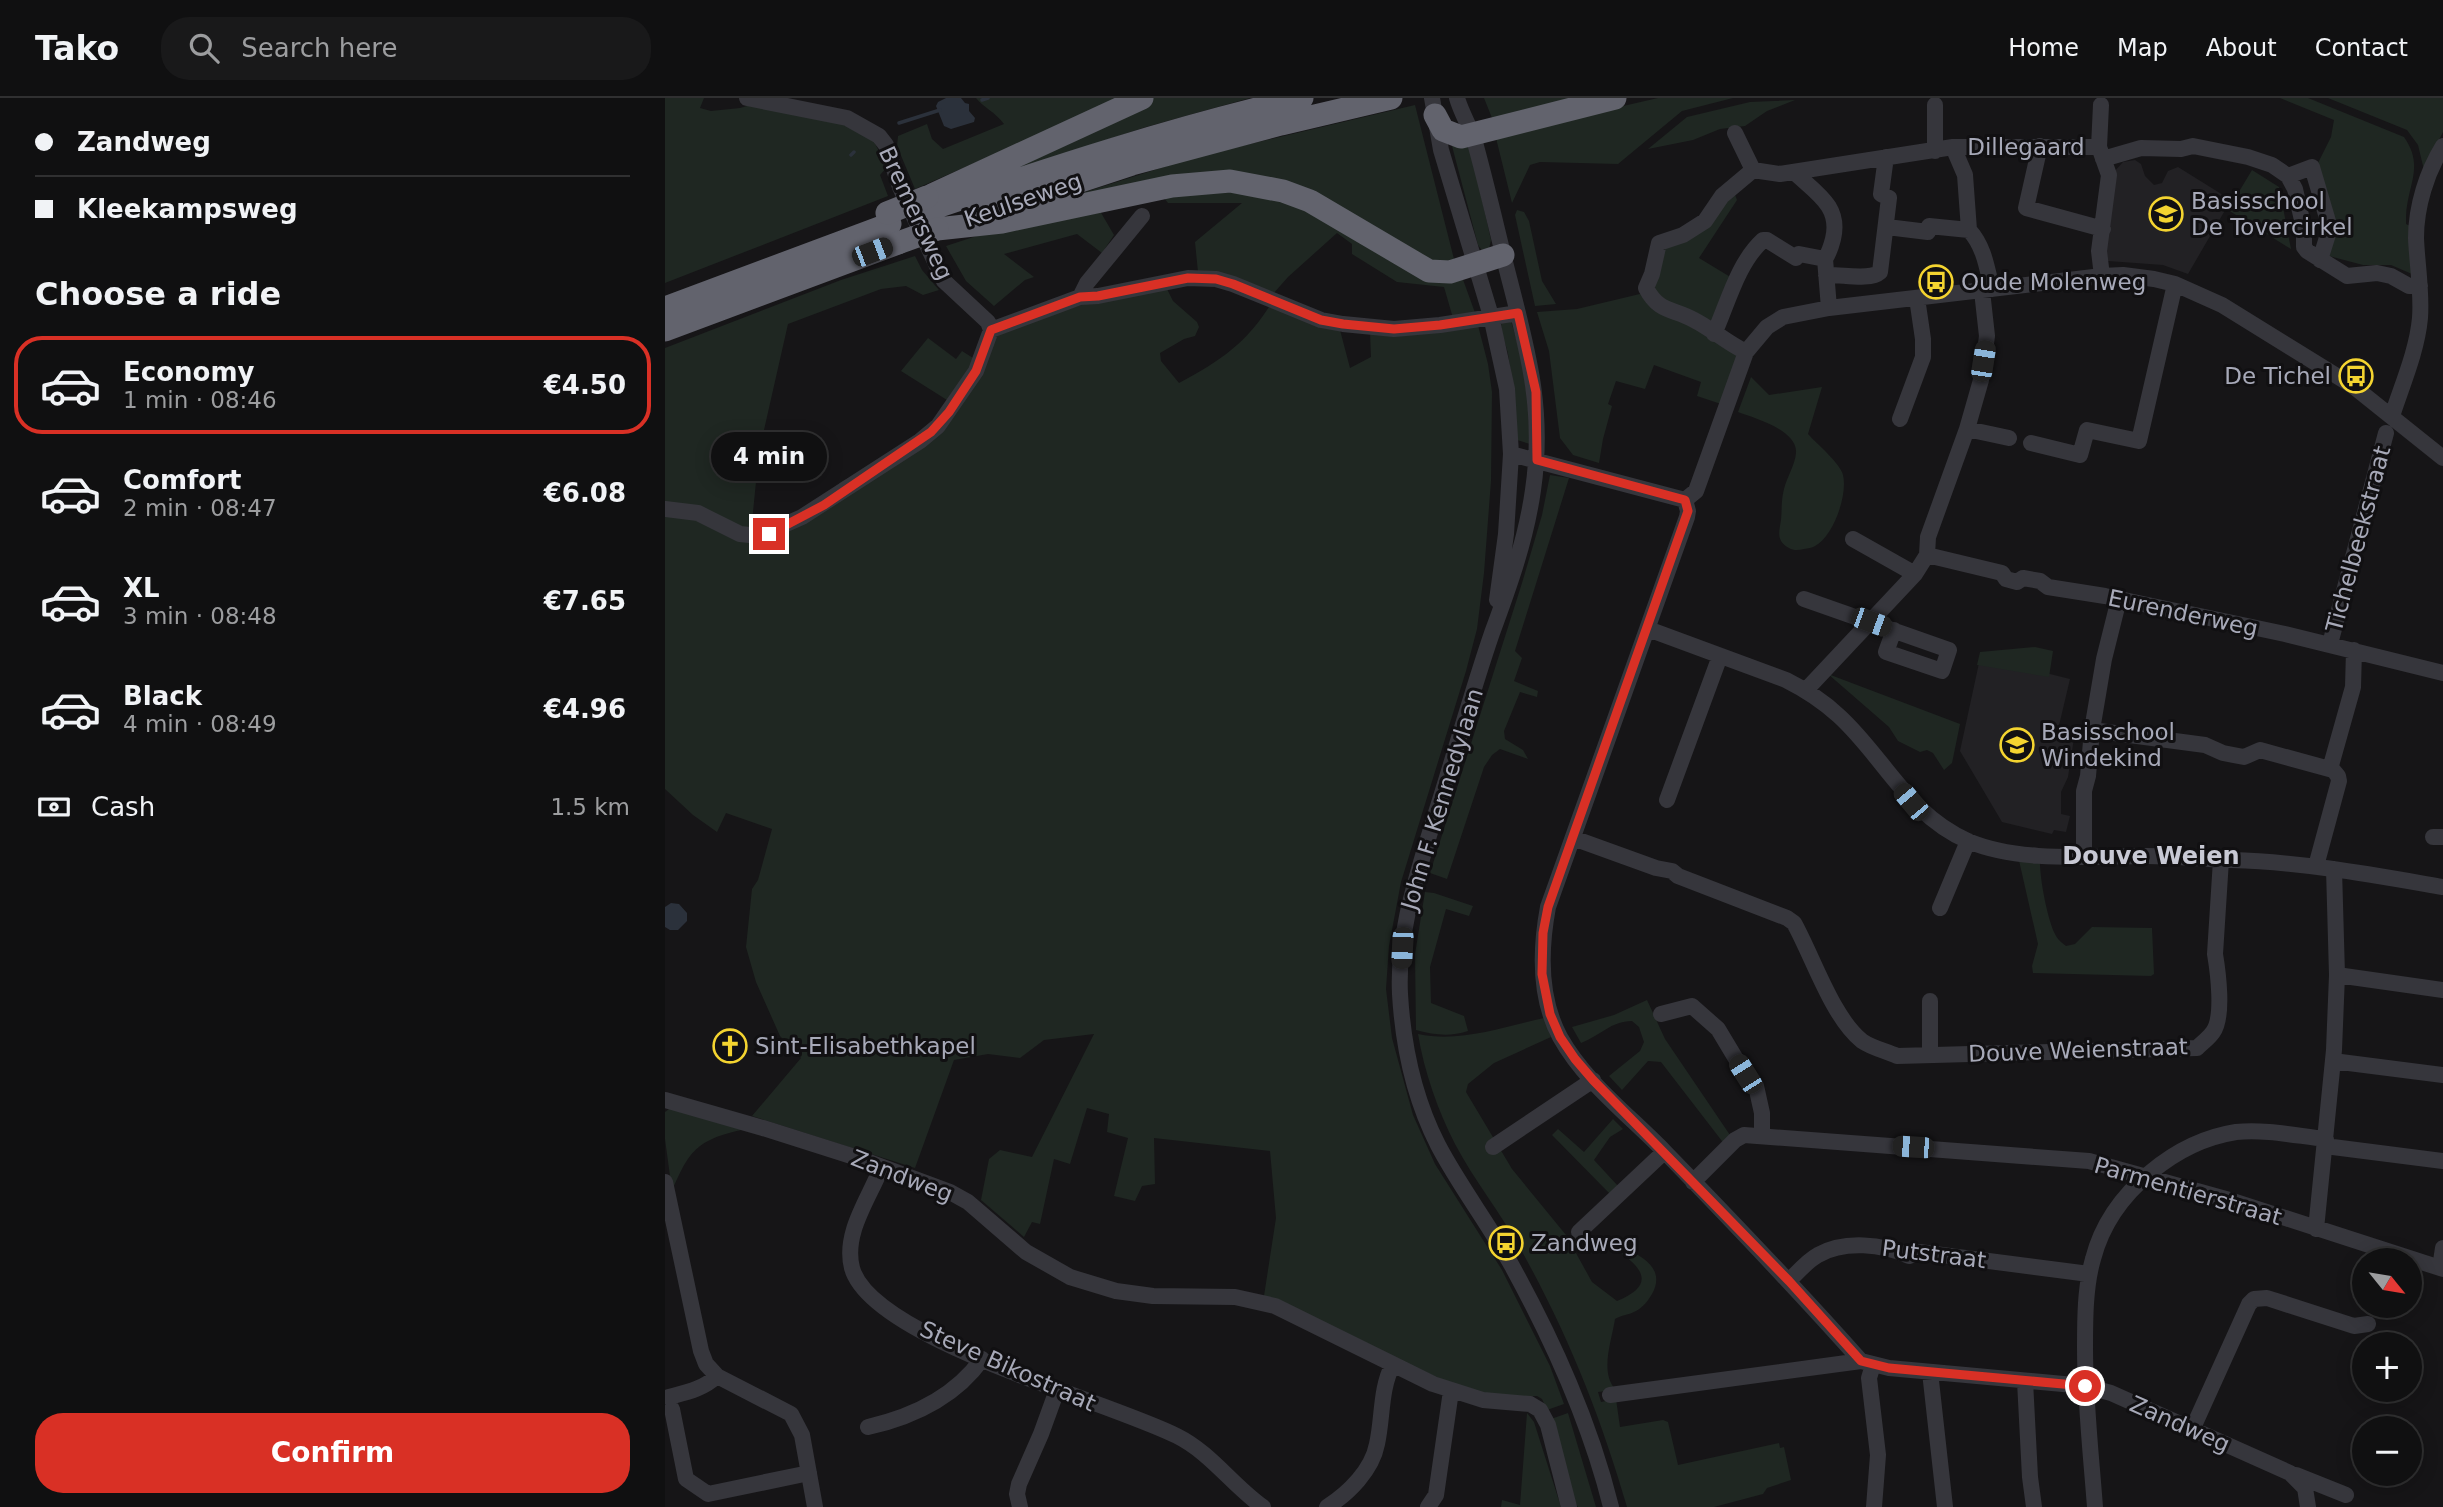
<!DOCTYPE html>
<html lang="en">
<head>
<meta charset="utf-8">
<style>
  body { margin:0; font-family:"DejaVu Sans",sans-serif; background:#19191a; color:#f1f3f6; height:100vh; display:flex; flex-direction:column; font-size:26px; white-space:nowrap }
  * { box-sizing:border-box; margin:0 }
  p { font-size:23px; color:#9c9d9f }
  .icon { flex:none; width:38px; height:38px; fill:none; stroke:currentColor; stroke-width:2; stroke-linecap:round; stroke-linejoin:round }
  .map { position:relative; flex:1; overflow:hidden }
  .details { display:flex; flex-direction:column; background:#101011; width:665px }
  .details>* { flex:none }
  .top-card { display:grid; align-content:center; height:154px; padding:0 35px; background:#101011 }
  .needle { width:46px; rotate:120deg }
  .tools { position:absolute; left:1687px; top:1150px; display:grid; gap:14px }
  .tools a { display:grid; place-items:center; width:70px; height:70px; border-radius:50%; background:#101011; box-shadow:0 4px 18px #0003,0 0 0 2px #303031; font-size:35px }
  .end { position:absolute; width:32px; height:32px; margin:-16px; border:9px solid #d93025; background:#fff; box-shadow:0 0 0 4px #fff }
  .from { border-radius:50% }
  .bubble { position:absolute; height:49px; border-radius:24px; background:#101011; box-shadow:0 4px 18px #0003,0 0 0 2px #303031; font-size:23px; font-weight:700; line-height:49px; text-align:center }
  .car { position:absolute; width:21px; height:42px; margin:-21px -10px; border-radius:9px; box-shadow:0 0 5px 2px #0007; background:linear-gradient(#222 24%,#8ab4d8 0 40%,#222 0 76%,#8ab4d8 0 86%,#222 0) }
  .top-card b { display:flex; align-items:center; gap:24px; height:66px; font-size:26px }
  .top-card b+b { border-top:2px solid #303031 }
  .top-card i { width:18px; height:18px; background:#f1f3f6 }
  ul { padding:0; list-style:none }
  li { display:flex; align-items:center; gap:21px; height:98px; margin:0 14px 10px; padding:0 21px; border:4px solid transparent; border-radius:28px }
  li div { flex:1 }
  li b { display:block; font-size:26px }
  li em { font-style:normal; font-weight:700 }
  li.current { border-color:#d93025 }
  li>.icon { width:63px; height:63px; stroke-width:1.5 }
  h2 { padding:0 35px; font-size:32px; line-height:84px }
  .pay { display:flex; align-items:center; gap:18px; height:77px; padding:0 35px; font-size:26px }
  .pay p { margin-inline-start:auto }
  .cta { display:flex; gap:14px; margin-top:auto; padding:14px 35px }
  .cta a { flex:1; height:80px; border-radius:28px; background:#d93025; color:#fff; font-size:28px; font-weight:700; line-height:80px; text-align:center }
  header { display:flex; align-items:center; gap:42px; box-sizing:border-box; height:98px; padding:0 35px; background:#101011; border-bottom:2px solid #303031 }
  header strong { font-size:33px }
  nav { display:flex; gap:38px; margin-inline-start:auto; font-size:24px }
  .search { width:490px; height:63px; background:#19191a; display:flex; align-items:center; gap:18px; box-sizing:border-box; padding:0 24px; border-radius:28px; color:#9c9d9f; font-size:26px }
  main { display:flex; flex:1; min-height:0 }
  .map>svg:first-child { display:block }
  .built { fill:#222124 }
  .green { fill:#1f2722 }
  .water { fill:#2b313b }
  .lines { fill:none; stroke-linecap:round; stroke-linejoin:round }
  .stream { stroke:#2b313b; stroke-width:3.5 }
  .minor { stroke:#36363c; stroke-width:16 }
  .highway { stroke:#62636d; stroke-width:23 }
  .highway-bridge { stroke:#62636d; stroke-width:23 }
  .route { stroke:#d93025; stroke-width:9 }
  .labels { text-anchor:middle; stroke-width:6; stroke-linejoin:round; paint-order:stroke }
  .street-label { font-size:23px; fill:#a7a9b8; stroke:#111012 }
  .poi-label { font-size:23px; fill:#a7a9b8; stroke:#111012; text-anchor:start }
  .neighbourhood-label { font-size:24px; font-weight:bold; fill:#c8c9d4; stroke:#111012 }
</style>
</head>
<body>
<header>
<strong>Tako</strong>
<div class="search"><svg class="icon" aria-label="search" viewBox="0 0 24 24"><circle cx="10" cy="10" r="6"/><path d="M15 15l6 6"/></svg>Search here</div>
<nav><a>Home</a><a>Map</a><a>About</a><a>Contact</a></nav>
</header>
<main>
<section class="details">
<div class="top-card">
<b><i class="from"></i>Zandweg</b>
<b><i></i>Kleekampsweg</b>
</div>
<h2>Choose a ride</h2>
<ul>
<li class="current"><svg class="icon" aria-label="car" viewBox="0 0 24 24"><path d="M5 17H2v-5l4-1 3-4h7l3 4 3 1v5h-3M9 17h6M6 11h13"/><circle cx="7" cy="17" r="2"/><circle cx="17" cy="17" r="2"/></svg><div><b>Economy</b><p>1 min · 08:46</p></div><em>€4.50</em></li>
<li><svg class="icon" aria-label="car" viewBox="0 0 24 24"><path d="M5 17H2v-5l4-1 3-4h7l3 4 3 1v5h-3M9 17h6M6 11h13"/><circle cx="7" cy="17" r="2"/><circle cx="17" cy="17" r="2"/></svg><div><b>Comfort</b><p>2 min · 08:47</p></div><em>€6.08</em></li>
<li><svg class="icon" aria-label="car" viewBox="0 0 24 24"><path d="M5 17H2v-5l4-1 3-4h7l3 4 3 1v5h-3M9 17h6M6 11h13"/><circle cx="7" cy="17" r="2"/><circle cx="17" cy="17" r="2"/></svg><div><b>XL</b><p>3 min · 08:48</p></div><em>€7.65</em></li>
<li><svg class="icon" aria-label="car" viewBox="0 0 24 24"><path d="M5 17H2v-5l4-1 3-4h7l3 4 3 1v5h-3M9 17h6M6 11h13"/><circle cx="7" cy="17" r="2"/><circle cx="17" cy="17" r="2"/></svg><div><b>Black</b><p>4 min · 08:49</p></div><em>€4.96</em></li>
</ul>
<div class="pay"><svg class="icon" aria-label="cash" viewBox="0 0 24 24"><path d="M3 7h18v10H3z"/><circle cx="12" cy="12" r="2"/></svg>Cash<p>1.5 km</p></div>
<div class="cta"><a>Confirm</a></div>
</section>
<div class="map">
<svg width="1778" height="1409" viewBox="0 0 1778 1409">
  <rect width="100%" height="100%" fill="#161517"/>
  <path class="built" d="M1470,62l6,4 4,12 9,9 8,-2 6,-12 10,-4 53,33 -43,74 -25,-9 -55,-4 -6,-10 12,-79 9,-10z
    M1314,565l59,8 32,8 -13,55 17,4 -6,39 -7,15v22l9,2 -4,16 -12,-2 -2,4 -50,-12 -42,-71z"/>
  <path class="green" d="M0,0h39l-4,10 11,3 29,-3 14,-4 59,9 57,21 17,33 -7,8 8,21 -223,87z
    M311,0h147l-208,91 -18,-43 1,-10 29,-12 5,15 11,10 61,-25c-9,-12 -21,-17 -28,-26z
    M483,0h102l-104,29 -157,51z
    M819,0h104l-94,25z
    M993,0h75l-51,13 -64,53 -78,-2 -10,3 -18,38 -16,-65 14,-6z
    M1615,0h28l96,39c21,30 3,48 2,80v7l6,3v47l-21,-9h-28l-34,-9c8,-42 3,-52 -12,-91l14,-28 3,-17z
    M1663,0h115v34l-19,38 -6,-25 -11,-15z
    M1130,2l-28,11 -22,15 -25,3 -27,11 -45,9 39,-32 63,-15z
    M750,7l40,158 -22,1 -149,-79 -268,29 179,-57z
    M804,43l22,99 -2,9 -6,3 -5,-7 -26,-99z
    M1587,72l27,17 12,62 -63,-39z
    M524,91l68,2 204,83 13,36 14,54 4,28 -1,89 -7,92 -7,56 -11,42 -65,211 -12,64 -3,43 6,49 21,77 22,49 67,106 48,96 14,38 -17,6 -5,-11 -5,-3h-42l-29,-5 -202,-95 12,-78 -6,-67 -116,-13 1,46 -13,2 -7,15 -21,-5 14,-58 -21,-6 2,-18 -22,-6 -17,56 -16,-5 -14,65 -8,-2 -8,15 -43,-37 8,-41 11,-9 32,7 62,-123 -50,6 -24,18 -32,-4 -34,6 -39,108 -163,-52 49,-58 -21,-22 -24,-54 -10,-35 6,-58 6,-9 14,-51 -46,-16 -9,19 -24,-17 -28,-26v-441l176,-68 74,-24 7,14 17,20 -16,5 -17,-9 -25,3 -93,35 -29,128 -8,80 8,2 65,-36 17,-16 35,-18 56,-38 15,-26 -46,-29 27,-33 28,21 6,-8 11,7 27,-29 163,-48 10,20 24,21 2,5 -4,9 -11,3 -24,14 1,8 18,22c41,-22 70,-41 94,-83l67,30 10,38 21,-11 -1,-25 85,-7 -11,-38 -47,-5 -45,-28v-10l-15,-11 -49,44 -15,17 -75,-22 -3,-30 47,-39h-74l-4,-5 -64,13 14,24 -12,18 -25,-19 -73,20 30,23 -9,3 -31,26 -28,-25 -20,-35 58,-19z
    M1069,94l3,8 -38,58 33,20 -17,44 -46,-18 -15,-14 12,-45z
    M852,112l7,2 5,9 13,60 14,23 -21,2 -20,-91z
    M979,195l97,61 -17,51 -27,-9 4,-14 -47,-17 -9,24 -29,-8 -8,23 4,2 -9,33 -4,24 -26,-8 -13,-17 -11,-87 -12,-39 40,-3z
    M845,220c15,46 18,78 20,126l-16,-5c1,-28 -1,-57 -6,-85 -2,-11 -9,-23 -6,-34z
    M1086,279l18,18 53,-8 -14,47c8,9 33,30 35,41 5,20 -10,62 -28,71 -3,2 -7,2 -11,3 -5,1 -10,2 -15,-1 -13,-7 -10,-16 -8,-28 1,-10 0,-20 3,-31 3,-12 11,-24 12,-36 2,-23 -42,-35 -58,-41z
    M885,377l19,3 -54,173 7,7 -8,23 24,10 -1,6 -17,-5 -16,39 1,8 18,11 5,9 -28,-10 -8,6 -8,12 -37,112 -17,-6 92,-290 20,-68z
    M1370,549l18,4 -4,26 -72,-12 3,-13z
    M1163,576l132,50 -8,39 -8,7 -11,-17 -6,-3 -7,2 -22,-11 -9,-14z
    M1353,758l22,2c-1,17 7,60 15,76 2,5 7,9 11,12l9,-2 17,-17 60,1 2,46 -3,2 -118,-3 -1,-7 6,-22z
    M760,794l9,1 39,13 -4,10 -23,-7 -16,58 1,36 33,13 4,15c-19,6 -33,4 -52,-1l-1,-76z
    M982,902l18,39 67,99 -7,7 -64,-83 -13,-1 -26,29 -13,-14 31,-25 4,-9 -5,-15 -7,-6c-21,0 -32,15 -51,22l-9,-16 42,-12z
    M879,920l7,19 -57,26 -26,21 -2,8 46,77 54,66 26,47 25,19c32,-13 32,-28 5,-47l3,-5c21,8 40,22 27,45 -4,7 -9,13 -16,17 -7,4 -15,4 -21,8 -3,21 -16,54 1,71l-18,2 3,10 15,-3 4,28 43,-7 5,2 10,43 101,-22 1,5 4,-1 7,33 -24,8 -4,6 -49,13h-87c-27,-93 -60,-175 -107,-259 -20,-36 -46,-68 -65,-104 -17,-33 -31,-73 -37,-110 42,9 85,-7 126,-16z
    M8,1008l73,23c-47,10 -56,19 -74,62l-7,-52v-27z
    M948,1021l10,10 -13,8 -16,23 24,26 -8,8 -58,-59 6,-6 26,23z
    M862,1315l7,9 27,85h-60l1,-7 18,5z
    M903,1315l28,94h-18l-2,-3 -25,-85z"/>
  <path class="water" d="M281,0h15l4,5 4,1v7l6,7 -1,4 -23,7 -7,-3 -8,-20 2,-4z
    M6,805l8,1 8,9v8l-9,9h-8l-5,-3v-20z"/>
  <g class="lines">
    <path class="stream" d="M317,2l6,-2
      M234,25l41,-13
      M186,57l3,-3"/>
    <path class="minor" d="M82,0l100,20 32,18 7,9 14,42 44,94 44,41 3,8
      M767,0l9,52 50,166 16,73 4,65 -5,80 -9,66
      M792,0c4,14 12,27 17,41 12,43 22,87 33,131 20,78 38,138 26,220 -7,50 -24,97 -41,143 -21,61 -38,124 -58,186 -17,57 -37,114 -34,175 3,52 14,104 38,151 22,42 51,79 74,121 42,77 78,156 99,241
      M1436,7l-2,42 10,28 -10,76 3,25
      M1070,35l18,37
      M1375,48l-14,62 77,21
      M1288,49l12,28 4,55c15,16 18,38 23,59
      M1270,53v-46
      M1438,61l38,-11 40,1 12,-3 55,11 24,8 16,11 7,13 9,40v18l3,4 40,25 30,-3 14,3 18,10h11
      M1129,74c22,21 47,34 39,67 -2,8 -4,14 -8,20l4,49
      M1623,78l24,-9 18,61 -10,32
      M1222,129l41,5 1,-6 40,4
      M1161,177c15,-1 44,6 54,-3l9,-74 -8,-4 5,-37
      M415,199l7,-14 55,-67
      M326,232l89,-33 18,-1 90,-18 28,1 17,5 88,36 22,4 51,5 46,-4 78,-12
      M1049,236c14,-31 23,-70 49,-94h4l29,18 3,-4 26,5
      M1081,254c-19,-9 -34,-23 -52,-32 -21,-12 -35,-7 -48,-32l6,-14 7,-31 24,-8 22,-14 17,-25 31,-26 27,4 173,-27h146
      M1727,318c10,-31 25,-65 28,-98 2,-27 -3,-54 -4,-80 0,-32 11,-66 27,-92
      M1235,321l23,-62v-18l-6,-41
      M1302,331l42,9
      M1366,345l49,12 7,-25 52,11 36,-157
      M846,356l174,46
      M1020,402l3,11 -1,6 -139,390c-8,43 -9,91 12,130 25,45 69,78 104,114 67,69 133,138 197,210
      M1020,402l11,-9 50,-139 21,-25 16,-10 46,-9 273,-32 21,-1 31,4 21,5 47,21 131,81 90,72
      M0,411l33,4 42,21 19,2 43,-19 118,-76 18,-15 38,-55 15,-41
      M1188,441l62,35
      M1262,457l75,18 4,6 11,3 6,-4 17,3 8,6 57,9 180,38 158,39
      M1139,501c49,17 97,34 145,51l-7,21 -56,-19 8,-22
      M983,531l138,51c20,10 37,21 53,36 45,41 69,99 129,125 52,22 123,15 179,15 28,0 57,3 85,4 71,2 141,15 211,27
      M1665,546l56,-211
      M1141,592l109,-116 12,-19 1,-18 39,-108 14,-49 6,-44 -5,-45
      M1427,632l113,15 18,8 21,4 16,-7 73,20 5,6 1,5 -23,85
      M1665,671l23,-82 1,-37
      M1002,702l53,-144
      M1768,739h10
      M908,740l83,30 16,3 6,5 109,42 7,5c19,34 38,94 68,118 10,7 24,10 35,15l300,-8c5,-5 12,-10 16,-16 11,-15 5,-60 2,-78l6,-94
      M1419,758v-65l4,-15 4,-46 12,-71 15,-60
      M1275,810l28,-67
      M1672,877l106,15
      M1265,903v53
      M996,916l31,-8 26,23 27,45 11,12 6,27v22
      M1668,963l110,14
      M0,1002l98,28 98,31 89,33 18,10 58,50 44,25 46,14 37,5 82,1 40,9 158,78 50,16 47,4 10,6 8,15 21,82
      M1660,1048l118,15
      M828,1049l100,-67
      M216,1070c-12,31 -38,65 -29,100 19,71 259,134 325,168 34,17 55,49 86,71
      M0,1084l36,169 5,13 11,12 74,38 11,21 13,72
      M1028,1084l42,-42 9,-5 345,26 144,40 210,68
      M1651,1131l18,-179 3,-75 -3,-106
      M914,1134l85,-80
      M1775,1170l3,-20
      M1124,1183c9,-9 18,-20 29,-26 26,-15 65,-11 91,1l10,-4 170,22
      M1208,1267l-4,13 9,77 -4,52
      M1265,1274l15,135
      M1360,1283l5,96 4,30
      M945,1297l251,-34 28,7 196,18 26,7 179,80 15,15 3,19
      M4,1299c19,-5 34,-8 48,-21
      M7,1311l14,70 22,15 101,-21
      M203,1329c44,-10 87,-30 114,-68
      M1527,1332l57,-126 5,-5 13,-1 87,28 14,-2
      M1631,1377l50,20
      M355,1409l-3,-13 2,-10 22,-50 16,-44
      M662,1409c22,-14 45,-37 50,-63 6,-27 3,-55 16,-80
      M763,1409l8,-12 15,-104
      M1430,1409c-4,-53 -10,-106 -10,-159 0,-29 0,-61 8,-89 9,-35 30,-64 58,-87 24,-20 53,-35 85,-40 30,-3 61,4 90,7"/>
    <path class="highway" d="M770,17l8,15 18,7 154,-39
      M267,97l210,-97
      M266,111c122,-42 245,-82 371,-111
      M318,115l149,-49 149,-40 110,-26
      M272,131l65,-7 170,-36 58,-5 53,10 27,10 119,70 21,1 53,-17
      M0,210l225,-84
      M0,232l233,-87"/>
    <path class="highway-bridge" d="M222,115l40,-16
      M233,145l39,-14"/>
  </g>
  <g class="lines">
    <path class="route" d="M104,436l55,-29 107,-73 18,-20 27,-41 15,-41 89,-33 18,-1 90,-18 28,1 17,5 88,36 22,4 51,5 46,-4 78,-12 18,79 1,68 148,40 3,11 -140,396 -5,26 -1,41 8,40 10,23 15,22 18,21 196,201 72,80 28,7 196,18"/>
  </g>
  <defs>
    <symbol id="school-ring" viewBox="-11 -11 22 22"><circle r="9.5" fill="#111012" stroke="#f4d430" stroke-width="1.5"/><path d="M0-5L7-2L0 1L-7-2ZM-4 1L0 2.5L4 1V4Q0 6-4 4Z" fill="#f4d430"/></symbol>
    <symbol id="bus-ring" viewBox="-11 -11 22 22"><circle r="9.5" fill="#111012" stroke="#f4d430" stroke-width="1.5"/><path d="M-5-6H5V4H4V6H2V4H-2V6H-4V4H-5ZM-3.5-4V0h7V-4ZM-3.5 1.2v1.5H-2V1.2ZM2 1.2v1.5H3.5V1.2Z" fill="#f4d430"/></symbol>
    <symbol id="church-ring" viewBox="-11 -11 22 22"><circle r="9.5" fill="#111012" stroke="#f4d430" stroke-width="1.5"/><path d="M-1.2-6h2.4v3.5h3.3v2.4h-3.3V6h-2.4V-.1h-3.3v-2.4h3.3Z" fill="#f4d430"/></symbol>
  </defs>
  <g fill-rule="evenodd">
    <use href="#school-ring" x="1482" y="97" width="38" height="38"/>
    <use href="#bus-ring" x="1252" y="165" width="38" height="38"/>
    <use href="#bus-ring" x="1672" y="259" width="38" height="38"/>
    <use href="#school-ring" x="1333" y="628" width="38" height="38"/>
    <use href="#church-ring" x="46" y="929" width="38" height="38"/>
    <use href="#bus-ring" x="822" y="1126" width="38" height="38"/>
  </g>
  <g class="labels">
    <g class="street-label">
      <text x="1361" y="57">Dillegaard</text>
      <text transform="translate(358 102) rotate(-19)" y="8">Keulseweg</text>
      <text transform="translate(251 115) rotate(65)" y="8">Bremersweg</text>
      <text transform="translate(1693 441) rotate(-75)" y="8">Tichelbeekstraat</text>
      <text transform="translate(1518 515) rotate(12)" y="8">Eurenderweg</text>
      <text transform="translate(777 701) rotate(-73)" y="8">John F. Kennedylaan</text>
      <text transform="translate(1413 952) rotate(-2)" y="8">Douve Weienstraat</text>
      <text transform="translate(237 1078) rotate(21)" y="8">Zandweg</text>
      <text transform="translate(1523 1093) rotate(16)" y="8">Parmentierstraat</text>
      <text transform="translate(1269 1156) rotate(7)" y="8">Putstraat</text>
      <text transform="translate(343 1268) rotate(24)" y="8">Steve Bikostraat</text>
      <text transform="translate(1515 1326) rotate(24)" y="8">Zandweg</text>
    </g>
    <g class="poi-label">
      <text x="1526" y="111">Basisschool<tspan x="1526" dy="26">De Tovercirkel</tspan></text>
      <text x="1296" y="192">Oude Molenweg</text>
      <text x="1666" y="286" text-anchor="end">De Tichel</text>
      <text x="1376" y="642">Basisschool<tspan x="1376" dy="26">Windekind</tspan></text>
      <text x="90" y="956">Sint-Elisabethkapel</text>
      <text x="866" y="1153">Zandweg</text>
    </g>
    <g class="neighbourhood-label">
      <text x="1486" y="766">Douve Weien</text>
    </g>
  </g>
</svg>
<div class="tools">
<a><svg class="needle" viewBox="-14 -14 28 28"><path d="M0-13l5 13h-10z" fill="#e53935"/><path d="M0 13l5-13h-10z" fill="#9c9d9f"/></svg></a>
<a>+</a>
<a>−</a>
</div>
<i class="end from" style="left:1420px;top:1288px"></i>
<i class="end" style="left:104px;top:436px"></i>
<div class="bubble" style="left:46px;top:334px;width:116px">4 min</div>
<i class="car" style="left:207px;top:154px;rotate:69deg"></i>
<i class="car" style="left:1318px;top:263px;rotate:9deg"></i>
<i class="car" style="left:1206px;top:524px;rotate:110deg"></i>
<i class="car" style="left:1246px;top:704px;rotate:320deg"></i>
<i class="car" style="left:737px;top:850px;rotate:183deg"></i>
<i class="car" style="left:1080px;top:976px;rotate:328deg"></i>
<i class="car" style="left:1248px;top:1049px;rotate:274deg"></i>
</div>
</main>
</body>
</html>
